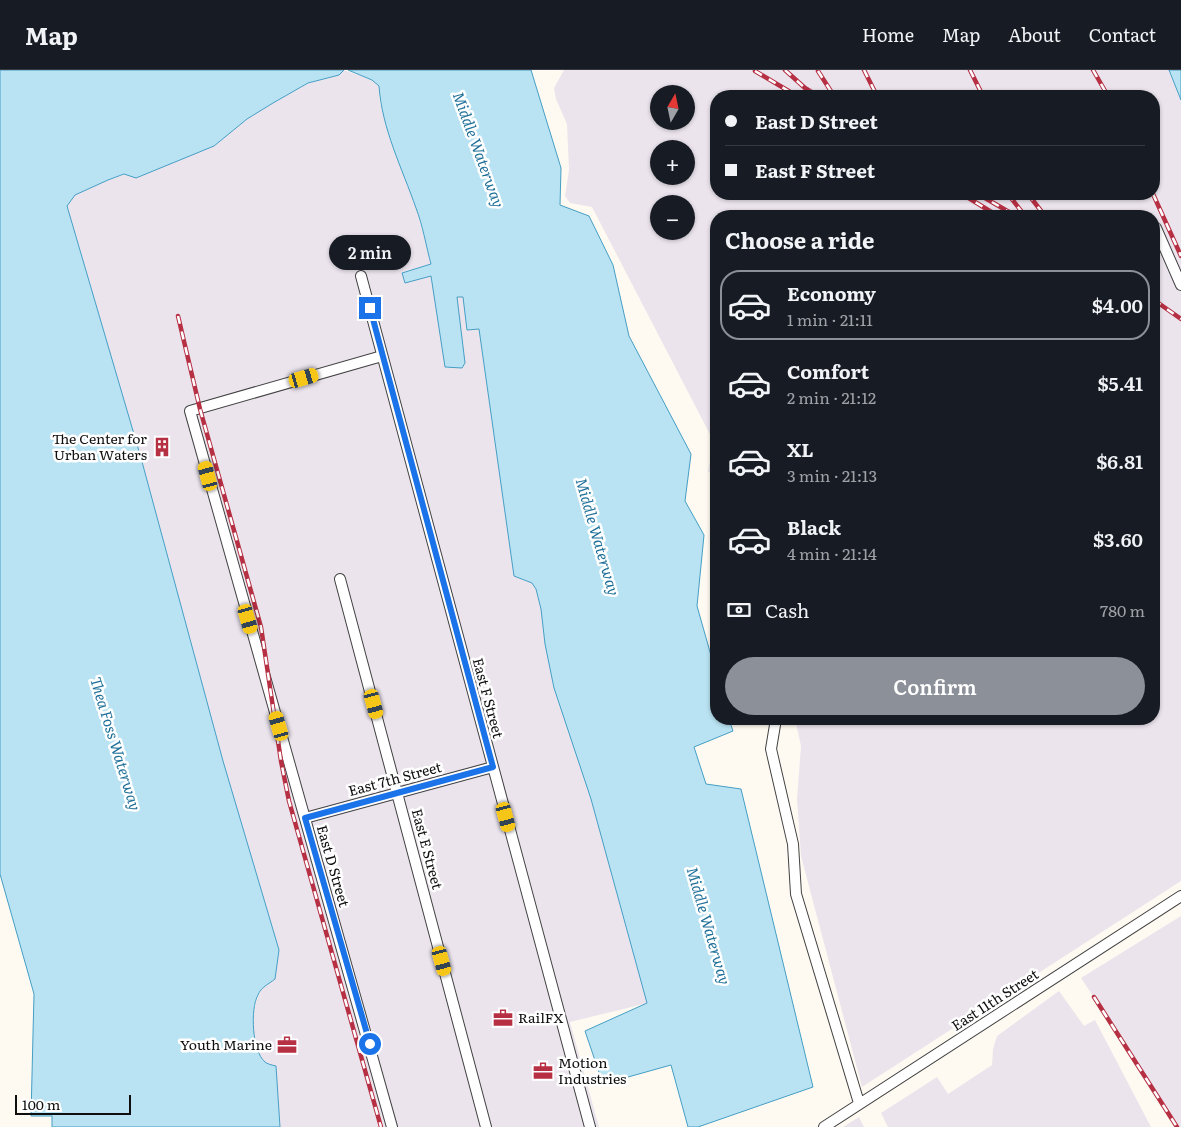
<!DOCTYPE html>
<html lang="en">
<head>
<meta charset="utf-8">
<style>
  body { margin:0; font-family:Literata,serif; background:#242831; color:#f1f3f6; height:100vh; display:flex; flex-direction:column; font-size:19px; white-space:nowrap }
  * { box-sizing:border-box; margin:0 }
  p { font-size:16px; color:#9ea1a6 }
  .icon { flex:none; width:28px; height:28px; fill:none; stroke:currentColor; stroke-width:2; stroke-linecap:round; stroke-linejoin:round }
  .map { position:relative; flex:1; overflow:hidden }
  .drawer { position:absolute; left:710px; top:140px; width:450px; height:515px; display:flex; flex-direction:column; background:#171b24; border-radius:20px; box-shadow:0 1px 4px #0004 }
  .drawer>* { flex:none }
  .hud { position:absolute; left:710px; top:20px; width:450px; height:110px; border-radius:20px; box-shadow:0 1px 4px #0004; display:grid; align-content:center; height:110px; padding:0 15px; background:#171b24 }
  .needle { width:32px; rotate:9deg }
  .tools { position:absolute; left:650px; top:15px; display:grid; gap:10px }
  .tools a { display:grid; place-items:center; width:45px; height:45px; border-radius:50%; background:#171b24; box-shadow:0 1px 4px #0004; font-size:25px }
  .scale { position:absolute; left:15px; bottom:12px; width:116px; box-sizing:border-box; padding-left:5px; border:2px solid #0f0f0f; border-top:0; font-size:14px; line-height:18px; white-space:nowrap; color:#0f0f0f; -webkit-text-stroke:4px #fff; paint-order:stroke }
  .end { position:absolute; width:22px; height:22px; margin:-11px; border:6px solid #1a73e8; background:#fff; box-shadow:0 0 0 2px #fff }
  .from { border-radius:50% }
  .bubble { position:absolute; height:35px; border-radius:18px; background:#171b24; box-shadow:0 1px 4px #0004; font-size:16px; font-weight:600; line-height:35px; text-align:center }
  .car { position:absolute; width:15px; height:30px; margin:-15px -8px; border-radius:6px; box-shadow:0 0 4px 1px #0007; background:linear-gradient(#f5c518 24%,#345 0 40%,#f5c518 0 76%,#345 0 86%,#f5c518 0) }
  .hud b { display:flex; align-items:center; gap:18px; height:48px; font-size:19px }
  .hud b+b { border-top:1px solid #363941 }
  .hud i { width:12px; height:12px; background:#f1f3f6 }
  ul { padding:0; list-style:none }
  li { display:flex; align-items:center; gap:15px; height:70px; margin:0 10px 8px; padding:0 5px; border:2px solid transparent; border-radius:20px }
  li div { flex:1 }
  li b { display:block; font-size:19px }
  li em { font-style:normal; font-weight:600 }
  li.selected { border-color:#8c9099 }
  li>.icon { width:45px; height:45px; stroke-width:1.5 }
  h2 { padding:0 15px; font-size:22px; line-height:60px }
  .pay { display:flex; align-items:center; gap:12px; height:55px; padding:0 15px; font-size:19px }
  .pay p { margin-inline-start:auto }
  .action { display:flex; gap:10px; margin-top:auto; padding:10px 15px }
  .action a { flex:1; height:58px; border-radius:30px; background:#8c9099; color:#fff; font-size:20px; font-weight:600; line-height:58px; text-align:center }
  header { display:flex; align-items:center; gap:30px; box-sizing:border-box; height:70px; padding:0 25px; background:#171b24; border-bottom:1px solid #363941 }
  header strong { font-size:24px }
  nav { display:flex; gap:28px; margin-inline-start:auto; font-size:18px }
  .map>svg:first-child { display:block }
  .industrial { fill:#ebe4ed; fill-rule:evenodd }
  .water { fill:#b9e3f2; stroke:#459ec5 }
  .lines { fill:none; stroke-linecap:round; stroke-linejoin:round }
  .minor-casing { stroke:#424242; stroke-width:12 }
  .minor { stroke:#fff; stroke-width:10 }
  .rail-casing { stroke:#b62f43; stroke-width:4.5 }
  .rail { stroke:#fff; stroke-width:2.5; stroke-dasharray:8; stroke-linecap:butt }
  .route { stroke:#1a73e8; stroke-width:6 }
  .labels { text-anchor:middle; stroke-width:5; stroke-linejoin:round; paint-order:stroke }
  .poi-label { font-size:14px; fill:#0f0f0f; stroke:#fff; text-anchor:end }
  .street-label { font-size:14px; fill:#0f0f0f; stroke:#fff }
  .water-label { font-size:15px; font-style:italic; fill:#1f7099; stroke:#fff }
</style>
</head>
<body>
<header>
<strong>Map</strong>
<nav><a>Home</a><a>Map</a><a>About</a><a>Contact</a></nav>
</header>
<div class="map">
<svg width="1181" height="1057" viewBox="0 0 1181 1057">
  <rect width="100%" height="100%" fill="#fefaf1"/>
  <path class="industrial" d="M344,0l28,10 7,6 1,17 37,107 14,54 -28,8 28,4 32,20 4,34 12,-1 35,247 18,7 4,6 5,20 4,35 9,44 37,111 57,204 -78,19 29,105h-319l-3,-44 -19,-30 -6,-30 4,-21 6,-14 13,-9 4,-29 -56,-189 -82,-303 -74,-252 8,-11 33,-15 106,-34 33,-27 26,-16 36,-20 30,-8z
    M564,0h605l12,30v781l-319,206 -61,-231 -4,-57 4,-53 -6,-27h359v-503h-438v253l-8,3 6,-30 -122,-235 -22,-4 -5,-7 4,-26 -2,-46 -11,-25 -2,-11zM659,24h27v27h-27zM716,26h438v98h-438zM659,79h27v27h-27zM659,134h27v27h-27z
    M1181,846v211h-1l-99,-149z
    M1059,921l25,35 11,-6 56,107h-263l-7,-14 56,-36 11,17 44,-29 1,-16 4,-13z
    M859,1047l5,10h-21z"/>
  <path class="water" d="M0,0h344l-5,5 -31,8 -35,20 -26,16 -33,27 -78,32 -12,-4 -16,6 -33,15 -8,11 74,252 82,303 56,189 -4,29c-6,5 -14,8 -17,16 -8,14 -6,56 7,67 2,2 7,3 11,4l4,61h-228v-11h-21l3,-122 -34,-120z
    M348,0h183l30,98 -1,37 29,11 24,49 16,71 62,118 -6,47 19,34 -7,71 19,67v46h13l4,12 -39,16 12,37 35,5 72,298 -115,40h-10l-17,-62 -68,19 -18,-53 62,-28 -56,-204 -37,-111 -9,-44 -4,-35 -5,-20 -4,-6 -18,-7 -35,-247 -12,1 -4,-33h-6l8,66 -3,5 -17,-1 -14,-91 -26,7 -3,-10 29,-9c-5,-18 -8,-38 -15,-56 -14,-40 -34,-79 -37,-122l-7,-6z
    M1169,0h12v30z"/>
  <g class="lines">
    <defs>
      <path id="minor" d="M1156,158l25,57
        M361,206l229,851
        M382,286l-192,55 202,716
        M340,509l146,548
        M776,649l-5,30 22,95 3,50 63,209
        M305,748l188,-51
        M824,1057l357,-231"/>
    </defs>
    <use href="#minor" class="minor-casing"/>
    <use href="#minor" class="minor"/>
    <defs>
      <path id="rail" d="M785,0l20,18 13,8
        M864,0l13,26
        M970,0l13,26
        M1093,0l15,26
        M755,1l42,25
        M818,1l16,25
        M962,124l36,22
        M978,124l38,22
        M1008,124l17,22
        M1028,124l17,22
        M1153,124l28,62
        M1154,230l27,19
        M178,246l22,93 61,218 20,134 8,40 92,326
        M1094,927l83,130"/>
    </defs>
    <use href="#rail" class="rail-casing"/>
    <use href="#rail" class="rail"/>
  </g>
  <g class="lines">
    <path class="route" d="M370,238l123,459 -188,51 65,226"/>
  </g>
  <defs>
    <symbol id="building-bare" viewBox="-9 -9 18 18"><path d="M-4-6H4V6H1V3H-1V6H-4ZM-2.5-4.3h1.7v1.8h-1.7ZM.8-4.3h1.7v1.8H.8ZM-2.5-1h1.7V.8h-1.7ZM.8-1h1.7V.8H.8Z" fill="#b62f43" stroke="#fff" stroke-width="2.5" paint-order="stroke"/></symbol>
    <symbol id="office-bare" viewBox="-9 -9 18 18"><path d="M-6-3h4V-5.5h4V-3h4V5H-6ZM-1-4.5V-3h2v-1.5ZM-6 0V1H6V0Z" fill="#b62f43" stroke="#fff" stroke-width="2.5" paint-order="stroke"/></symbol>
  </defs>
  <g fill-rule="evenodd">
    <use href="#building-bare" x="148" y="363" width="28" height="28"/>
    <use href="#office-bare" x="489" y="934" width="28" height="28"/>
    <use href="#office-bare" x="273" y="961" width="28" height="28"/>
    <use href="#office-bare" x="529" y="987" width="28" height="28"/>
  </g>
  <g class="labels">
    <g class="poi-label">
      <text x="147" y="374">The Center for<tspan x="147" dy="16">Urban Waters</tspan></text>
      <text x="518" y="953" text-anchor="start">RailFX</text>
      <text x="272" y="980">Youth Marine</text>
      <text x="558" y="998" text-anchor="start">Motion<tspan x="558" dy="16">Industries</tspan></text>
    </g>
    <g class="street-label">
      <text transform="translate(488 628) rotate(75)" y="5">East F Street</text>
      <text transform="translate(395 709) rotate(-15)" y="5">East 7th Street</text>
      <text transform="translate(427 779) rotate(75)" y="5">East E Street</text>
      <text transform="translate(333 796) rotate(74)" y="5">East D Street</text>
      <text transform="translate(995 930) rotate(-33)" y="5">East 11th Street</text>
    </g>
    <g class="water-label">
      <text transform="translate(478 80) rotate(70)" y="5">Middle Waterway</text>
      <text transform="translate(597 467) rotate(74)" y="5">Middle Waterway</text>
      <text transform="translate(115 674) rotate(73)" y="5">Thea Foss Waterway</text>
      <text transform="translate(708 856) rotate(74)" y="5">Middle Waterway</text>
    </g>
  </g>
</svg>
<div class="tools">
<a><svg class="needle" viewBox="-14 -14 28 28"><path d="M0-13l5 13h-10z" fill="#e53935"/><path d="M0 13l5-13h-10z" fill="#9ea1a6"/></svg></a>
<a>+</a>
<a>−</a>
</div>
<div class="scale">100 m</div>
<i class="end from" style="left:370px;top:974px"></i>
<i class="end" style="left:370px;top:238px"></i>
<div class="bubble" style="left:329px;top:165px;width:82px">2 min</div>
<i class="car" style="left:304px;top:308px;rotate:74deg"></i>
<i class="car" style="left:208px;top:406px;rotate:345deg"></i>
<i class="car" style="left:248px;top:549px;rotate:164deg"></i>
<i class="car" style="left:374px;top:634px;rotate:165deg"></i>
<i class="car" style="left:279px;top:656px;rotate:344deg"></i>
<i class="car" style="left:506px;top:747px;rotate:165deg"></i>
<i class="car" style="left:442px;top:891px;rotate:165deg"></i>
<div class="hud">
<b><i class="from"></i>East D Street</b>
<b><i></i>East F Street</b>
</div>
<section class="drawer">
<h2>Choose a ride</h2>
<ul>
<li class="selected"><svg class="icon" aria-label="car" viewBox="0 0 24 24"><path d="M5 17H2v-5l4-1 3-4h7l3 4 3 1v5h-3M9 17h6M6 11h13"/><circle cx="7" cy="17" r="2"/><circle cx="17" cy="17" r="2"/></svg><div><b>Economy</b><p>1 min · 21:11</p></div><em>$4.00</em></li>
<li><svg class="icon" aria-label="car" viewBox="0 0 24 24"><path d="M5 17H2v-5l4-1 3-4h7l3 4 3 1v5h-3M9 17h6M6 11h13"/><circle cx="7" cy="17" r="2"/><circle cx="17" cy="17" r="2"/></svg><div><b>Comfort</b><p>2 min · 21:12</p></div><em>$5.41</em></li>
<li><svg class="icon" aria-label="car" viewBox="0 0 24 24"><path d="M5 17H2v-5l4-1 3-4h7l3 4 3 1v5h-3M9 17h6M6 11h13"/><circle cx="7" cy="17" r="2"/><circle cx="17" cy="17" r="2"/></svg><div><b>XL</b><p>3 min · 21:13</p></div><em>$6.81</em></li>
<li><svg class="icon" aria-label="car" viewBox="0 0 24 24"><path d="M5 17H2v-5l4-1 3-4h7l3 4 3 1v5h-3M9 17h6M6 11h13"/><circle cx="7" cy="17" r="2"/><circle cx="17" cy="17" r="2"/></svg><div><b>Black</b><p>4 min · 21:14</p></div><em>$3.60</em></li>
</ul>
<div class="pay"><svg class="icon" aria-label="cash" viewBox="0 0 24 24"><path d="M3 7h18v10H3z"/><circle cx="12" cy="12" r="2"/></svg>Cash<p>780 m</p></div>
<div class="action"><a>Confirm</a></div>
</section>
</div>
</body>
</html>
